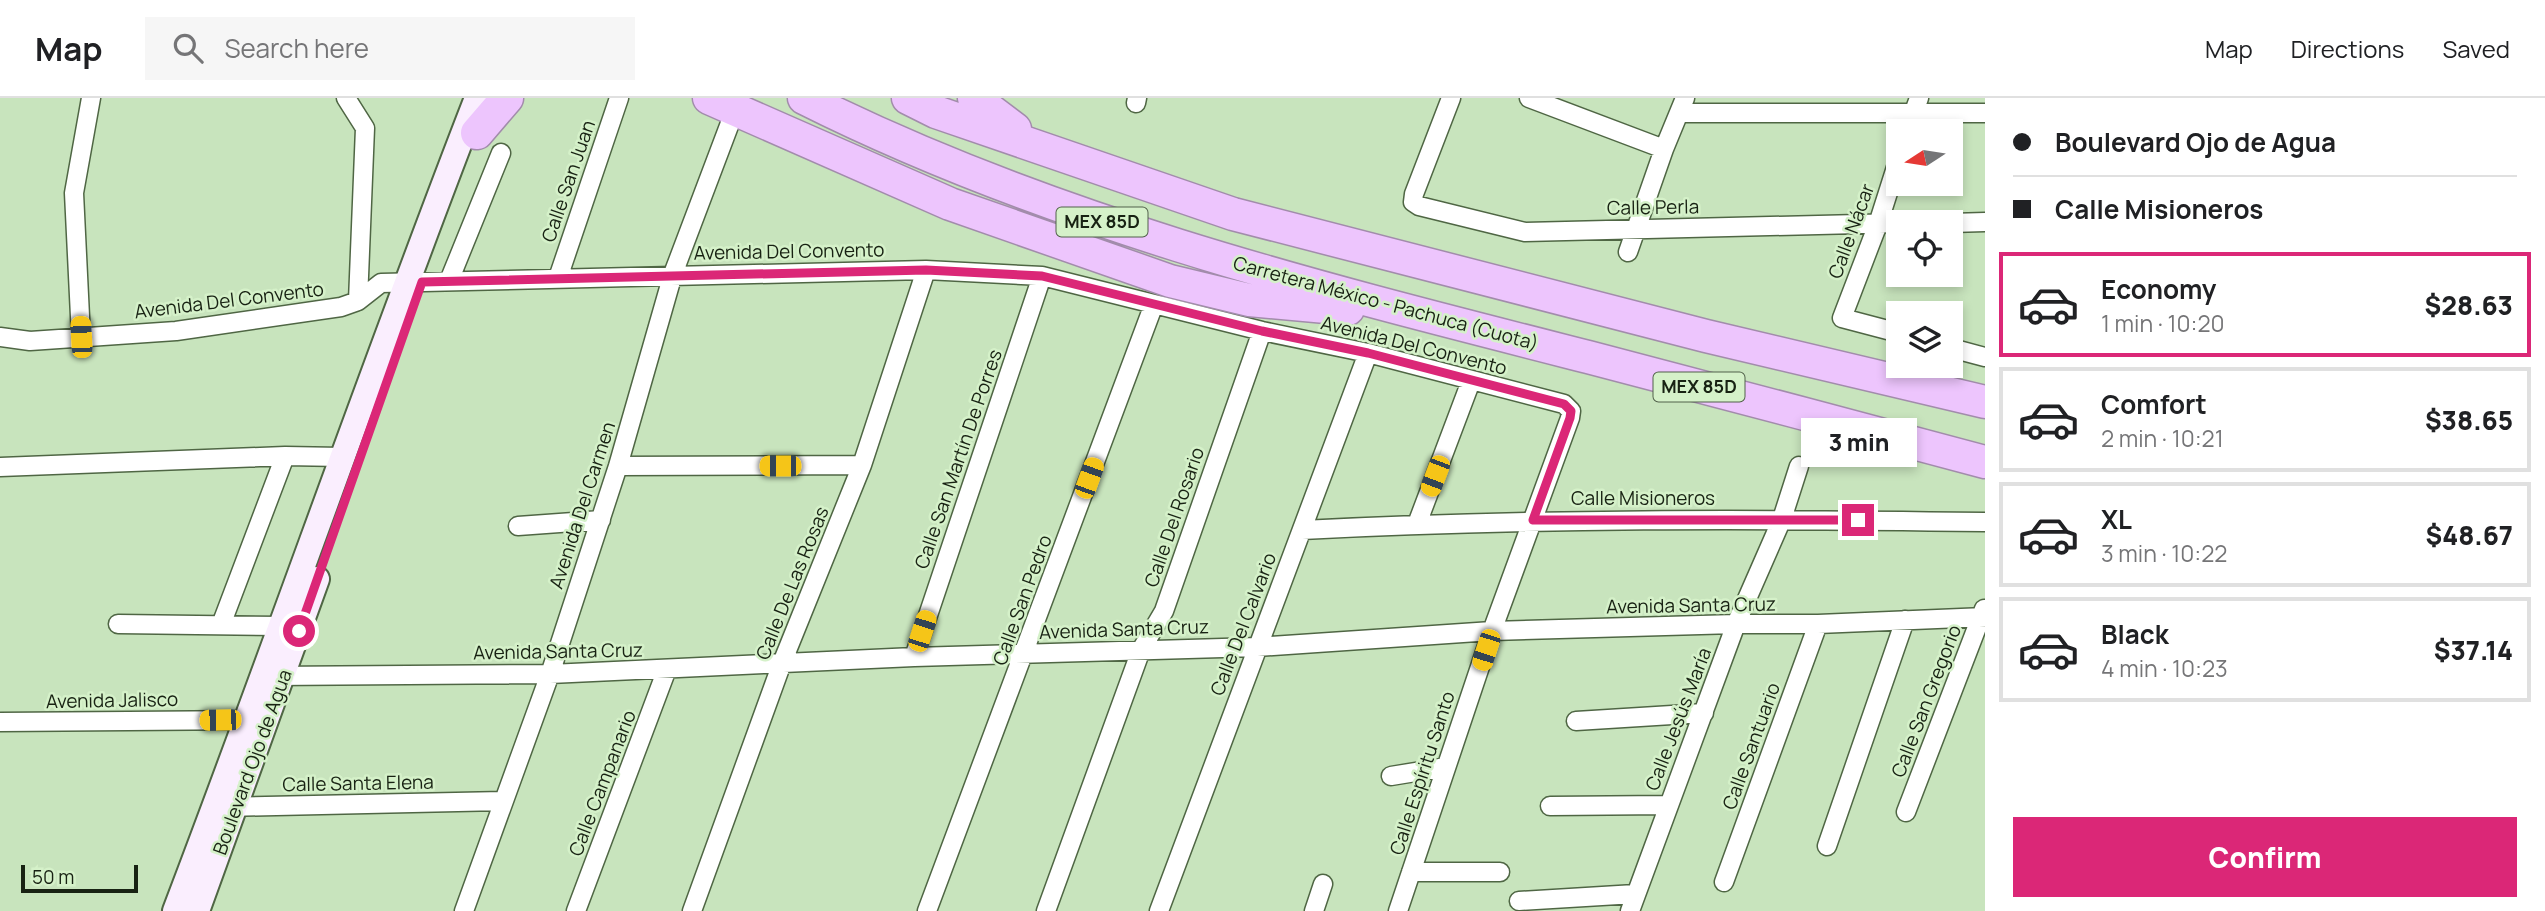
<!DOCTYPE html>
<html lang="en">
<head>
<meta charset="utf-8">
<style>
  body { margin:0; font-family:Manrope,sans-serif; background:#f6f6f6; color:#202124; height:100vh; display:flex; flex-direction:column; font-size:26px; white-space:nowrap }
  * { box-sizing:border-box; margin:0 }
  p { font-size:23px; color:#757577 }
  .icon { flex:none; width:38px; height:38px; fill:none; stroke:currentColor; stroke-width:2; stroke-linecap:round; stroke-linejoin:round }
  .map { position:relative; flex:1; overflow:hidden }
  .drawer { display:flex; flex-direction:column; background:#fff; width:560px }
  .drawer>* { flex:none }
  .guide { display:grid; align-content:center; height:154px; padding:0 28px; background:#fff }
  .needle { width:46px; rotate:258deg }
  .controls { position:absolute; left:1886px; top:21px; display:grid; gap:14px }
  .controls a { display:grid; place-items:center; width:77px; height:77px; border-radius:0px; background:#fff; box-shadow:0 4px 10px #0003; font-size:35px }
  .scale { position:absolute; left:21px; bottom:18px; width:117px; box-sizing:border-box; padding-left:7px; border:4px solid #182213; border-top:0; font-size:19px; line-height:24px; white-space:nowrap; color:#182213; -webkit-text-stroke:5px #d5f1c9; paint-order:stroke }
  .end { position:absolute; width:32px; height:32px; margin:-16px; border:9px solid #db2777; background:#fff; box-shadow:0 0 0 4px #fff }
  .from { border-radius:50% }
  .bubble { position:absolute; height:49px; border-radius:0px; background:#fff; box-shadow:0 4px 10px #0003; font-size:23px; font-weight:800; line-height:49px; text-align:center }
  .car { position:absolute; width:21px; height:42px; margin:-21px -10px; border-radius:9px; box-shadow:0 0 5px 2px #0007; background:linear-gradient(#f5c518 24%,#345 0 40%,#f5c518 0 76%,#345 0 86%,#f5c518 0) }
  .guide b { display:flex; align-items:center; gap:24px; height:66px; font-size:26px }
  .guide b+b { border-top:2px solid #e0e0e0 }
  .guide i { width:18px; height:18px; background:#202124 }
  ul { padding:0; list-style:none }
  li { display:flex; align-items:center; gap:21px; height:105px; margin:0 14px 10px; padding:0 14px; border:4px solid #e0e0e0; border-radius:0px }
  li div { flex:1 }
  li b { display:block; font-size:26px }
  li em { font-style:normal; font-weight:800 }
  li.selected { border-color:#db2777 }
  li>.icon { width:63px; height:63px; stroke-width:1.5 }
  .action { display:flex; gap:14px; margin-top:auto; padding:14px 28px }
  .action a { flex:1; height:80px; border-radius:0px; background:#db2777; color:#fff; font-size:28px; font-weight:800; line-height:80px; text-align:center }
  header { display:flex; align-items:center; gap:42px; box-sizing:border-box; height:98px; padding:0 35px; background:#fff; border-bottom:2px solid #e0e0e0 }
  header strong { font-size:33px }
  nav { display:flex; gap:38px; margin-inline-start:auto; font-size:24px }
  .search { width:490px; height:63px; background:#f6f6f6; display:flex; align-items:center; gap:18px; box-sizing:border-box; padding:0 24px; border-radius:0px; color:#757577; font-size:26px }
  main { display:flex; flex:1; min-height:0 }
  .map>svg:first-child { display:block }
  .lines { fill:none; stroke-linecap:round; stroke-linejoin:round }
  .street-casing { stroke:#4f6644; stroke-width:21 }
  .secondary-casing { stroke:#4f6644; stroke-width:28 }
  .highway-casing { stroke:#a28cab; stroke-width:35 }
  .street { stroke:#fff; stroke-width:18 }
  .secondary { stroke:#faeefe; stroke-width:24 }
  .highway { stroke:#edc5fd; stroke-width:32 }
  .route { stroke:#db2777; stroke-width:9 }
  .labels { text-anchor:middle; stroke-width:5; stroke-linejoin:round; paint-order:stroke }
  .shield { fill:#d5f1c9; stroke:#51604a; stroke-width:2 }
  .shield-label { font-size:18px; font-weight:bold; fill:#182213 }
  .street-label { font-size:19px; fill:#182213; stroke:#d5f1c9 }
</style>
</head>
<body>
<header>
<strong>Map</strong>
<div class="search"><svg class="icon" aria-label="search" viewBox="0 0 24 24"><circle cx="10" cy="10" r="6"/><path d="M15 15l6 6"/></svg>Search here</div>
<nav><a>Map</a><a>Directions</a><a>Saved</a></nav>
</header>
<main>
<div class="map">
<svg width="1985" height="813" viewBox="0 0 1985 813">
  <rect width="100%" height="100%" fill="#c8e4bd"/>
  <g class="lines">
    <defs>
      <path id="street" d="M346,0l19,30 -7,173
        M1451,0l-37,96 -1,8 6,4 106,26 374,-9
        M1529,0l135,51
        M1136,5l1,-5
        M1679,15h306
        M1907,33l12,-33
        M1899,60l-21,66 -36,94 57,15
        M1951,125l34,-1
        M1628,154l36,-103 21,-51
        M558,180l61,-180
        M449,183l52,-128
        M0,239l30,4 146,-10 165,-24 17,-6 23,-18 545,-13 116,6 220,55 106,22 196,51 7,7 -1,7 -78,213 -94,280
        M81,239l-7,-144 17,-95
        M1951,250l34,9
        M618,368l244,-1
        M0,369l285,-11
        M1417,426l54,-143
        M518,428l83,-6
        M1302,432c228,-12 455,-11 683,-8
        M118,526l164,2
        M221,527l64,-169 57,1
        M914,559l128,-381
        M271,578l279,-2 364,-17 343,-10 235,-16 244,-7h82l167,-7
        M1576,623l128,-8
        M0,624l256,-2
        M1391,678l55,-9
        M1550,708l118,-1
        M225,709l278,-6
        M1906,714l78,-203
        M1827,748l78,-226
        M1411,774h89
        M1724,784l94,-258
        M1519,803l116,-7
        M464,813l86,-237 68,-208 55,-192 62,-164
        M576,813l91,-242
        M692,813l90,-248 80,-198 64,-195
        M927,813l227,-607
        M1046,813l95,-261 23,-39 98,-280
        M1159,813l209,-558
        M1314,813l9,-27
        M1630,813l106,-287 46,-105 17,-53"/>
      <path id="secondary" d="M175,813c103,-270 197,-543 302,-813
        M197,813l120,-332"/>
      <path id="highway" d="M709,0l241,106 220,77 79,19 99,9
        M804,0c247,124 517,191 784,259 132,34 265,70 397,105
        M908,0l28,14 297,102 473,122 279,66
        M974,0l41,31
        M477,35l30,-35"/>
    </defs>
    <use href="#street" class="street-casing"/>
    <use href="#secondary" class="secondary-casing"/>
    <use href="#highway" class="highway-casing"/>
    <use href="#street" class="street"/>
    <use href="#secondary" class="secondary"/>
    <use href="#highway" class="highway"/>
  </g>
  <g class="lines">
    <path class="route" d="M299,533l123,-349 504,-12 116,6 220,55 106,22 196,51 7,7 -1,7 -37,102h325"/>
  </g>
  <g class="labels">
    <g class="shield">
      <rect x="1056.5" y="109.5" width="91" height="29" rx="5"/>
      <rect x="1653.5" y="274.5" width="91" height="29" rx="5"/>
    </g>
    <g class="shield-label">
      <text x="1102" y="130">MEX 85D</text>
      <text x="1699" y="295">MEX 85D</text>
    </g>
    <g class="street-label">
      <text transform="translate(568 83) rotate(-71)" y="7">Calle San Juan</text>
      <text transform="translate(1653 109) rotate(-1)" y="7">Calle Perla</text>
      <text transform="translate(1851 133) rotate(-70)" y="7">Calle Nácar</text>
      <text transform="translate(789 153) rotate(-1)" y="7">Avenida Del Convento</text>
      <text transform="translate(229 202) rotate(-7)" y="7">Avenida Del Convento</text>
      <text transform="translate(1386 205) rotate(15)" y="7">Carretera México - Pachuca (Cuota)</text>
      <text transform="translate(1414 247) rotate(14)" y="7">Avenida Del Convento</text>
      <text transform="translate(958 361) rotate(-71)" y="7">Calle San Martín De Porres</text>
      <text x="1643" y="407">Calle Misioneros</text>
      <text transform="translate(582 407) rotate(-72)" y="7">Avenida Del Carmen</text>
      <text transform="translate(1174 419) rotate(-71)" y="7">Calle Del Rosario</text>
      <text transform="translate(792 485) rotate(-68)" y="7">Calle De Las Rosas</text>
      <text transform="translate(1022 502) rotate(-70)" y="7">Calle San Pedro</text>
      <text transform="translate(1691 507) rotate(-1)" y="7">Avenida Santa Cruz</text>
      <text transform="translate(1243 526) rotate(-69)" y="7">Calle Del Calvario</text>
      <text transform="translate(1124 531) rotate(-2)" y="7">Avenida Santa Cruz</text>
      <text transform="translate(558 553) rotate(-1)" y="7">Avenida Santa Cruz</text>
      <text transform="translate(112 602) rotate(-1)" y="7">Avenida Jalisco</text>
      <text transform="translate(1926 603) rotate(-69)" y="7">Calle San Gregorio</text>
      <text transform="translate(1678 621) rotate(-69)" y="7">Calle Jesús María</text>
      <text transform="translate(1751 648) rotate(-70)" y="7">Calle Santuario</text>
      <text transform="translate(252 664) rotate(-70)" y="7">Boulevard Ojo de Agua</text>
      <text transform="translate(1422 675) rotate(-72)" y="7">Calle Espíritu Santo</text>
      <text transform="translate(358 685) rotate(-1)" y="7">Calle Santa Elena</text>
      <text transform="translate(602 685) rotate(-69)" y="7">Calle Campanario</text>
    </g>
  </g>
</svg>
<div class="controls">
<a><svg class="needle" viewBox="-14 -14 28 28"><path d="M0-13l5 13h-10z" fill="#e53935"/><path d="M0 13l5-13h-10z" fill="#757577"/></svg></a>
<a><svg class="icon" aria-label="locate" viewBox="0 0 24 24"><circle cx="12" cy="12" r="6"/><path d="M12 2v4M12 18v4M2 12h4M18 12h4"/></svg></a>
<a><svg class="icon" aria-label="layers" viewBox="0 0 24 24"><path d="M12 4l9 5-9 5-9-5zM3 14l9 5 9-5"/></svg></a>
</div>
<div class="scale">50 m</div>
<i class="end from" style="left:299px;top:533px"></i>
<i class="end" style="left:1858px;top:422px"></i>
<div class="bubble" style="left:1801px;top:320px;width:116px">3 min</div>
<i class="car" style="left:81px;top:239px;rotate:357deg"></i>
<i class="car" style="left:780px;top:368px;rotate:270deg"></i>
<i class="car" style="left:1435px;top:378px;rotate:201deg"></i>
<i class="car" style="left:1089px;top:380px;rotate:20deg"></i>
<i class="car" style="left:922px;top:533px;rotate:18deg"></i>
<i class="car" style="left:1486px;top:552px;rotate:198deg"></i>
<i class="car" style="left:220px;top:622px;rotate:269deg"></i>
</div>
<section class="drawer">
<div class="guide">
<b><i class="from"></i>Boulevard Ojo de Agua</b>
<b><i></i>Calle Misioneros</b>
</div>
<ul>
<li class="selected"><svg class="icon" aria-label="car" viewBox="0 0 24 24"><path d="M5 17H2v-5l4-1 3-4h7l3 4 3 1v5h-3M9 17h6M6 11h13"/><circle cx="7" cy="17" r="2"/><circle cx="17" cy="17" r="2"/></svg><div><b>Economy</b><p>1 min · 10:20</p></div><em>$28.63</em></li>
<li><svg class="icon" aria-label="car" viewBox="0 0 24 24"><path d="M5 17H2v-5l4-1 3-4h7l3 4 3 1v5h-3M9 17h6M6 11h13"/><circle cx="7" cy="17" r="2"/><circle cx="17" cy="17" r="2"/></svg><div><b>Comfort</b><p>2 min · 10:21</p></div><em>$38.65</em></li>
<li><svg class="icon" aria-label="car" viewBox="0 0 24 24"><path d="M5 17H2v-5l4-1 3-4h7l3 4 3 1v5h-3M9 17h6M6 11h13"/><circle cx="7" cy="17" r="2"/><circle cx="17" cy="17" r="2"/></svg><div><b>XL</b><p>3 min · 10:22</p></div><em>$48.67</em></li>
<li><svg class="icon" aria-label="car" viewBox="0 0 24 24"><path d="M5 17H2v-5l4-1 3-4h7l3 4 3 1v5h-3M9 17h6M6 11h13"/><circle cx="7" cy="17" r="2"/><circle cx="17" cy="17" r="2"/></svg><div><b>Black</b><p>4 min · 10:23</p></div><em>$37.14</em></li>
</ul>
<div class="action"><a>Confirm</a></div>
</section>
</main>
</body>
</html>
